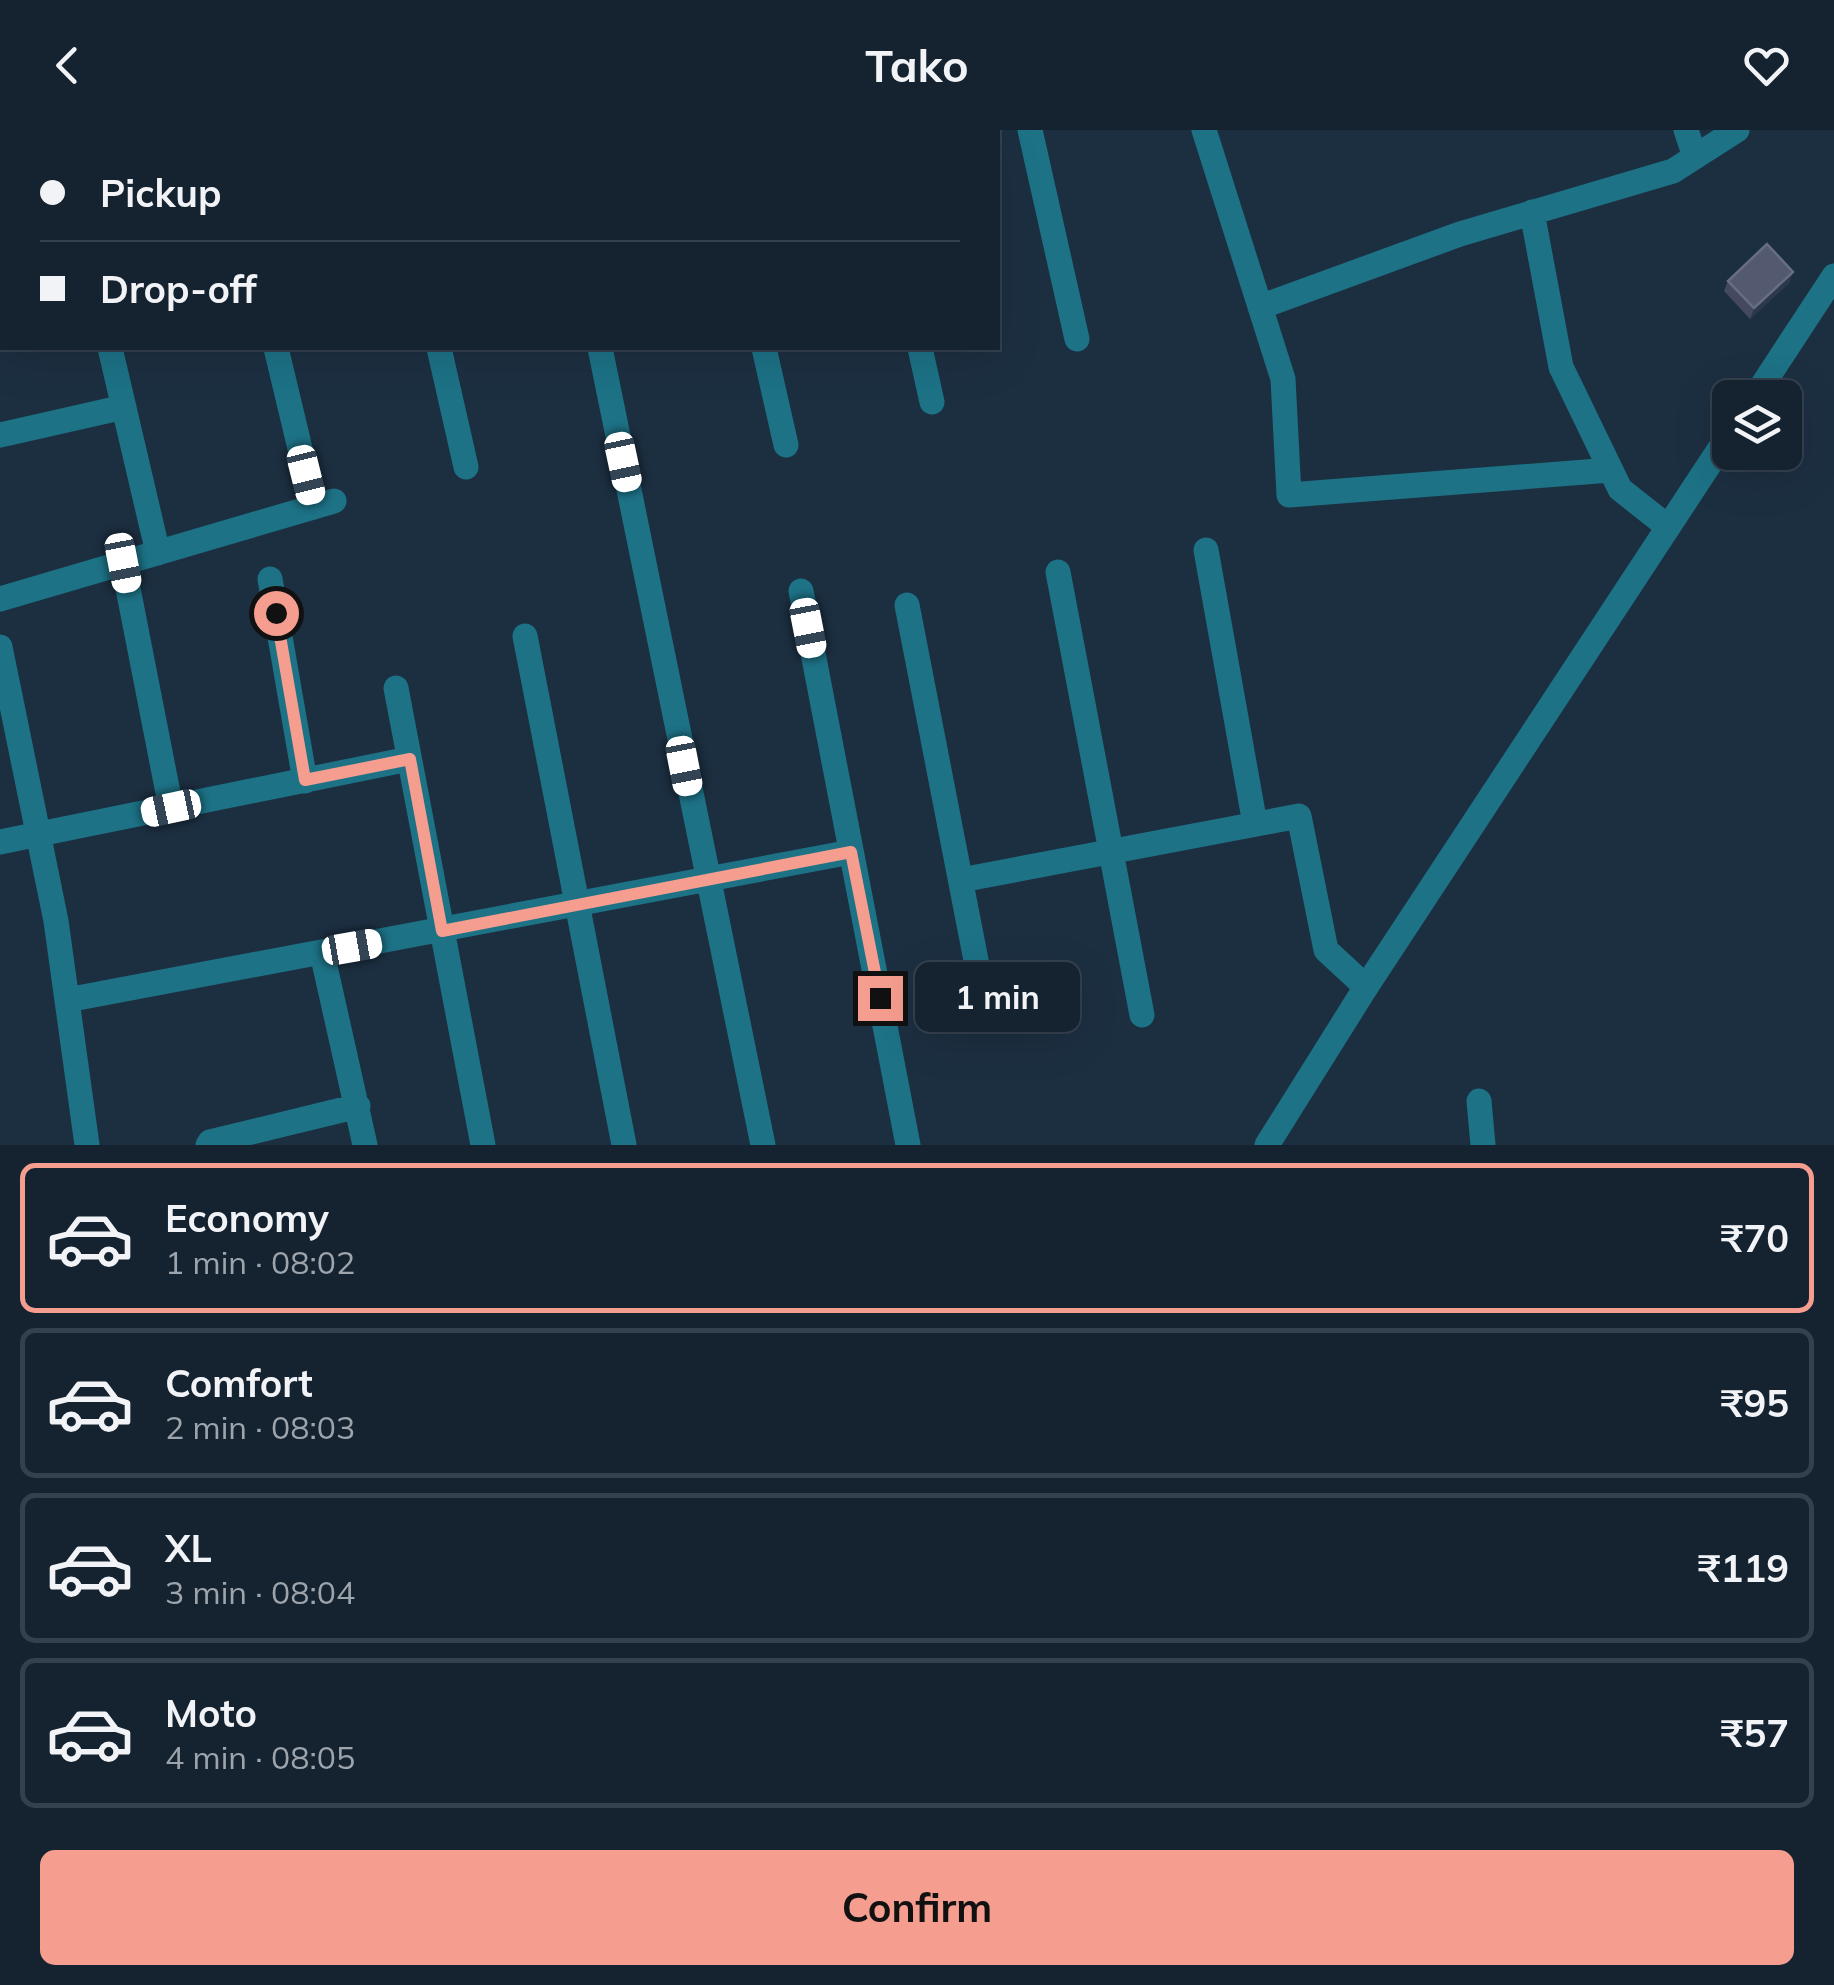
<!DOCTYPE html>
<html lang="en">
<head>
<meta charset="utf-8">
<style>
  body { margin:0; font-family:Mulish,sans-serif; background:#1e2b39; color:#f1f3f6; height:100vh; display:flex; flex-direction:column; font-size:38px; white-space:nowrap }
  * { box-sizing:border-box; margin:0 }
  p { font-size:32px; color:#9da4ab }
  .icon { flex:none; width:55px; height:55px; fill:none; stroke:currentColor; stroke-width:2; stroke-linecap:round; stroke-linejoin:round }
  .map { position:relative; height:1015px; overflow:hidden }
  .sheet { display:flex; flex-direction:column; background:#152331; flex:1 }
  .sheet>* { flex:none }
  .top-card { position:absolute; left:0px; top:0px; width:1000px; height:220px; box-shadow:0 10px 40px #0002,0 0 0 2px #34404d; display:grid; align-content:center; height:220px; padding:0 40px; background:#152331 }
  .fabs { position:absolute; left:1712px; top:250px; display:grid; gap:20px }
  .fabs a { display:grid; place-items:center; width:90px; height:90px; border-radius:15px; background:#152331; box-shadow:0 10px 40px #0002,0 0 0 2px #34404d; font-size:50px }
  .end { position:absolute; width:45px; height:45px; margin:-22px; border:12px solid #f59d8f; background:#111; box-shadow:0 0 0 5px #111 }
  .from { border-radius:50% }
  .bubble { position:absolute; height:70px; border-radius:15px; background:#152331; box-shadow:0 10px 40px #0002,0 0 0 2px #34404d; font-size:32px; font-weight:700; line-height:70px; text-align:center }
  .car { position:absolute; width:30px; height:60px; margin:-30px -15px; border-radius:12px; box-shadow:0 0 8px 2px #0007; background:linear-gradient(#fff 24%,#345 0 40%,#fff 0 76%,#345 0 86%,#fff 0) }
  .top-card b { display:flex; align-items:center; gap:35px; height:95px; font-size:38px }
  .top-card b+b { border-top:2px solid #34404d }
  .top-card i { width:25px; height:25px; background:#f1f3f6 }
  ul { padding:18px 0 0; list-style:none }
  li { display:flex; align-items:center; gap:30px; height:150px; margin:0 20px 15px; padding:0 20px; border:5px solid #34404d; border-radius:15px }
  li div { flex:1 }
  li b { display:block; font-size:38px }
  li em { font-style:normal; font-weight:700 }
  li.on { border-color:#f59d8f }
  li>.icon { width:90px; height:90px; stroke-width:1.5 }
  .cta { display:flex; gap:20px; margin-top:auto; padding:20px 40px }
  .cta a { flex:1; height:115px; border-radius:15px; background:#f59d8f; color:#111; font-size:40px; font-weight:700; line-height:115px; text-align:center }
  header { display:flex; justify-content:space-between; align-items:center; height:130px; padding:0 40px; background:#152331; font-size:45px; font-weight:700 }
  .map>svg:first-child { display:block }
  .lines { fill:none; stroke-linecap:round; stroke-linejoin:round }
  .minor { stroke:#1d7286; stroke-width:25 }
  .tertiary { stroke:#1d7286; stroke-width:25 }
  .wall { fill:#444960 }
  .shaded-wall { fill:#2d384e }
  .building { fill:#53596f; stroke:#676e83; stroke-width:2.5 }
  .route { stroke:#f59d8f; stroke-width:12 }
</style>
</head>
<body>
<header><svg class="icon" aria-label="back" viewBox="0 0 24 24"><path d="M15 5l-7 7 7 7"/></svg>Tako<svg class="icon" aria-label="heart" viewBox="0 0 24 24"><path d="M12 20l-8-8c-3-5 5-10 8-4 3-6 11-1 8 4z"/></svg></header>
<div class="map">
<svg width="1834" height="1015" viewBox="0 0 1834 1015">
  <rect width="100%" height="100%" fill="#1c2f41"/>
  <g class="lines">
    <path class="minor" d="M58,0l1,2
      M224,0l1,2
      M391,0l1,2
      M555,0l1,2
      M713,0v2
      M871,0l1,2
      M1030,0l47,209
      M1204,0l79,249 6,116 322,-25
      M1686,0l9,27
      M614,2l11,-2
      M1532,82l29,155 59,122 48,38
      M0,144l2,-1
      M1260,177l200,-73 213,-63 64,-41
      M110,218l48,205
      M276,218l38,159
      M439,218l27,119
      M600,218l163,797
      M764,218l22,97
      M920,218l12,54
      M0,305l124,-28
      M1206,420l49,274
      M123,433l48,245
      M1058,442l84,443
      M270,449l35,202
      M801,461l107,554
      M0,469l334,-98
      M907,475l80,412
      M525,506l99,509
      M0,517l56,274 31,224
      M396,558l87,457
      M0,712l409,-83
      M961,750l338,-64 27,134 40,37
      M322,823l43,192
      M67,870l784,-148
      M1479,971l4,44
      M208,1015l2,-3 148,-36"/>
    <path class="tertiary" d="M1754,268l80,-122
      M1267,1015l99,-158 364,-554"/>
  </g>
  <path class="wall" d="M1793,142l-4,11 -39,36 -26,-28 4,-10z"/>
  <path class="shaded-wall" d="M1793,142l-4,11 -39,36 4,-11z"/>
  <path class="building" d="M1767,114l26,28 -39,36 -26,-27z"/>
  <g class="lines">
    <path class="route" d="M276,483l29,167 105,-21 32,172 409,-79 29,146"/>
  </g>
</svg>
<div class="fabs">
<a><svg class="icon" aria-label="layers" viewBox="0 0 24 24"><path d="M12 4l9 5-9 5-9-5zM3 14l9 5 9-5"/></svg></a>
</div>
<i class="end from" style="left:276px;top:483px"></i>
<i class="end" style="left:880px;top:868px"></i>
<div class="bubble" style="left:915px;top:832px;width:165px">1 min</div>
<i class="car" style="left:623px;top:332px;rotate:168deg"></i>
<i class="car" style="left:306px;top:345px;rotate:166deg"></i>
<i class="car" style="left:123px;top:433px;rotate:169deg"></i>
<i class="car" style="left:808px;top:498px;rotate:169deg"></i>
<i class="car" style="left:684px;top:636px;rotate:169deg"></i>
<i class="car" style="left:171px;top:678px;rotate:258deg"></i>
<i class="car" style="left:352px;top:817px;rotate:80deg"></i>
<div class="top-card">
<b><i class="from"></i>Pickup</b>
<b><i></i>Drop-off</b>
</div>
</div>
<section class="sheet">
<ul>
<li class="on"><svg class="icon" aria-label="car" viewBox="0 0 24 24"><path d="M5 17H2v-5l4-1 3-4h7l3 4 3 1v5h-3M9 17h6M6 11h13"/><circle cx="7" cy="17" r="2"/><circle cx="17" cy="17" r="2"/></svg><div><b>Economy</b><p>1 min · 08:02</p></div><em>₹70</em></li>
<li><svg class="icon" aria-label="car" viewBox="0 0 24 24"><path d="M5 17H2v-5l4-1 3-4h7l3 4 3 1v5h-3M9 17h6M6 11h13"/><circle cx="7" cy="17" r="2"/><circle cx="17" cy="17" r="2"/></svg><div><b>Comfort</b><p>2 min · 08:03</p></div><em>₹95</em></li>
<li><svg class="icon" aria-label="car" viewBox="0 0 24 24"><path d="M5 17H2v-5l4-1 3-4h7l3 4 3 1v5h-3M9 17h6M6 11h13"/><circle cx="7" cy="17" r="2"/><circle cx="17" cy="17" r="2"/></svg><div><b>XL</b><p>3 min · 08:04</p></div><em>₹119</em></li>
<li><svg class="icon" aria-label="car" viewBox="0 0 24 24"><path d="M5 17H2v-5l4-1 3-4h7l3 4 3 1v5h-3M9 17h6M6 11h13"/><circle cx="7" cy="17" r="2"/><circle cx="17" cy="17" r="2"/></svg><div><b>Moto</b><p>4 min · 08:05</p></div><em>₹57</em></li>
</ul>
<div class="cta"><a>Confirm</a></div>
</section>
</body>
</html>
